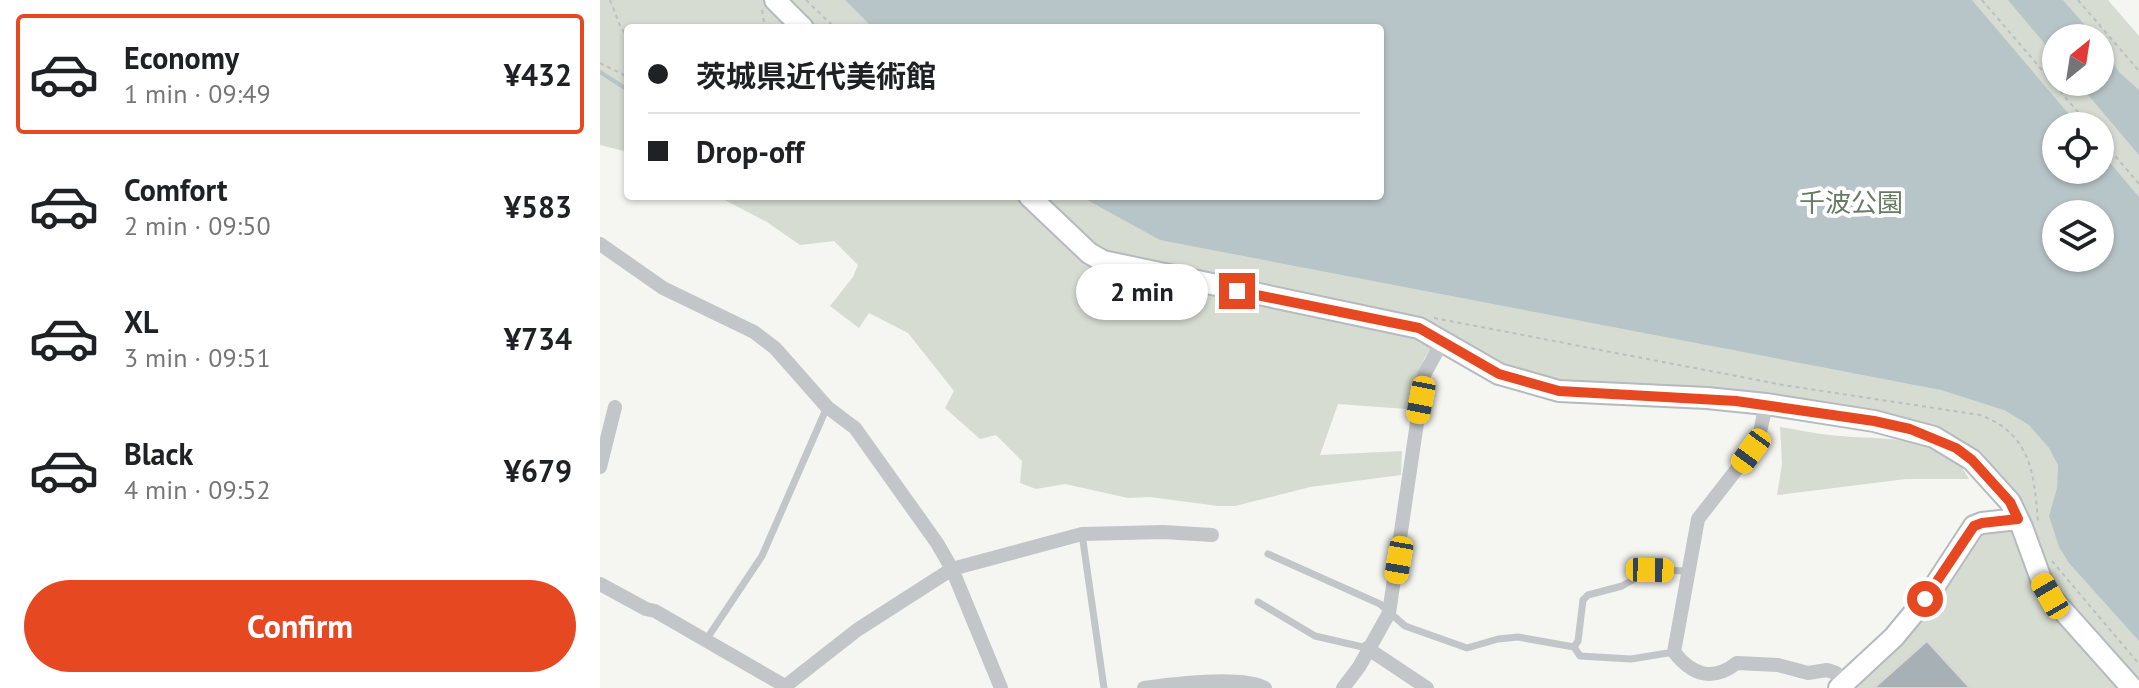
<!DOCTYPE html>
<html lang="en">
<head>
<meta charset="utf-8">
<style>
  body { margin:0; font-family:"PT Sans","Noto Sans JP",sans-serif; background:#f6f6f6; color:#202124; height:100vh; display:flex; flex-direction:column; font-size:30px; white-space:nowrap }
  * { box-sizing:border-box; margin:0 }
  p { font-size:26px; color:#757577 }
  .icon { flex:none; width:44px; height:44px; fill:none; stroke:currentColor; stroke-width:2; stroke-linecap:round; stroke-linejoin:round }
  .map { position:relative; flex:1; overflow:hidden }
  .details { display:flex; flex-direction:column; background:#fff; width:600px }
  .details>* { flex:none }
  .banner { position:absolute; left:24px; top:24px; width:760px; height:176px; border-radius:8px; box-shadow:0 2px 6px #0004; display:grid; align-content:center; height:176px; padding:0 24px; background:#fff }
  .needle { width:52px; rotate:30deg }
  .tools { position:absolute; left:1442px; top:24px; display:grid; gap:16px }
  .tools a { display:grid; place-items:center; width:72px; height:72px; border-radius:50%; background:#fff; box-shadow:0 2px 6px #0004; font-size:40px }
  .end { position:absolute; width:36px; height:36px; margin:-18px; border:10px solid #e64921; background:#fff; box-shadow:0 0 0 4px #fff }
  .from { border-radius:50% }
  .bubble { position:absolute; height:56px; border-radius:28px; background:#fff; box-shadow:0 2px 6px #0004; font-size:26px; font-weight:700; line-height:56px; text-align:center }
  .car { position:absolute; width:24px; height:48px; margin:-24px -12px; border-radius:10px; box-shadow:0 0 6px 2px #0007; background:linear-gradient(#f5c518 24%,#345 0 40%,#f5c518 0 76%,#345 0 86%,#f5c518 0) }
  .banner b { display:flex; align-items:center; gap:28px; height:76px; font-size:30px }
  .banner b+b { border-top:2px solid #e0e0e0 }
  .banner i { width:20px; height:20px; background:#202124 }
  ul { padding:14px 0 0; list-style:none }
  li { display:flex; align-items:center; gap:24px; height:120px; margin:0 16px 12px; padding:0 8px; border:4px solid transparent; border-radius:8px }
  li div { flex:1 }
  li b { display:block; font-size:30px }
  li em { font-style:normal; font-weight:700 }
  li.current { border-color:#e64921 }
  li>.icon { width:72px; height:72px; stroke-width:1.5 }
  .cta { display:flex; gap:16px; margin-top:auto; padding:16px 24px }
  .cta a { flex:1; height:92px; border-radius:48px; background:#e64921; color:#fff; font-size:32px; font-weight:700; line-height:92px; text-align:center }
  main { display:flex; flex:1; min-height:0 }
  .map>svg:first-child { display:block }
  .green { fill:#d6dcd2; fill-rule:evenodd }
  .water { fill:#b8c5c8; fill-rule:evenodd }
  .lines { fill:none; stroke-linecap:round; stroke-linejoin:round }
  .stream { stroke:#b8c5c8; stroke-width:4 }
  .building { fill:#a7b0b5; stroke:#d7d7d4; stroke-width:2 }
  .secondary-casing { stroke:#b4babe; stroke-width:24 }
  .path { stroke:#bcbec0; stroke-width:2; stroke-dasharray:4 4; stroke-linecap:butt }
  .lane { stroke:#c2c6c9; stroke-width:7 }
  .street { stroke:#c2c6c9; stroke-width:14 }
  .secondary { stroke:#fff; stroke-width:20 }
  .route { stroke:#e64921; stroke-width:10 }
  .labels { text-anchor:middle; stroke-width:8; stroke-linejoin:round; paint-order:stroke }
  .park-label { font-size:26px; fill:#687a63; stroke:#fff }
</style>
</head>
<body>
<main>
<section class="details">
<ul>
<li class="current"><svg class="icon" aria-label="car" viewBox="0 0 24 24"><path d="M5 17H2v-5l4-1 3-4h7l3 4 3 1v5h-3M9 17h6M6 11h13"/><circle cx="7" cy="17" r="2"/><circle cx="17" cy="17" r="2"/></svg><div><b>Economy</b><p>1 min · 09:49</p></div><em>¥432</em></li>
<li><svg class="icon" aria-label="car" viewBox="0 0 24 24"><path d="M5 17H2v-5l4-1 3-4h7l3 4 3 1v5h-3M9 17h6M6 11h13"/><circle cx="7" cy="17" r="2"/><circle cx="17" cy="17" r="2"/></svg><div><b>Comfort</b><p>2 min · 09:50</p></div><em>¥583</em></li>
<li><svg class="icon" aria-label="car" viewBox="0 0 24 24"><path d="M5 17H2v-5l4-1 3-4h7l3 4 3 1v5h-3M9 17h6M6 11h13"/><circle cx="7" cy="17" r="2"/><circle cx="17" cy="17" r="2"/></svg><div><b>XL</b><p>3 min · 09:51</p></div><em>¥734</em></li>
<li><svg class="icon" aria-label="car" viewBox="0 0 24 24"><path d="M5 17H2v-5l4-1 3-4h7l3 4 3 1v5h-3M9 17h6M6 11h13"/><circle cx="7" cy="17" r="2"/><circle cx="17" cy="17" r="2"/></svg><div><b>Black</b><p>4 min · 09:52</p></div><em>¥679</em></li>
</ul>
<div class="cta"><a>Confirm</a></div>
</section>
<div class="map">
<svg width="1539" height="688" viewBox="0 0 1539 688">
  <rect width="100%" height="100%" fill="#f5f5f1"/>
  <path class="green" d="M0,0h1508l31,36v652h-295l136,-157 44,-13 -75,-83 -392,-52 -58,-16 -59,-33 -16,25 -17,50 -69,-5 -18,51 82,-4 -1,24 -91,12 -75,19h-17l-68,-9 -22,1 -63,-14 -29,5 -16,-6 2,-22 -26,-26 -16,4 -35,-31 9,-17 -46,-58 -39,-20 -10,15 -29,-22 23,-29 5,-12 -24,-24 -34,4 -33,-23 -50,-26h663v-168h-752v124l-28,-7zM1456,38h44v44h-44zM1456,126h44v44h-44zM1456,214h44v44h-44z
    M1180,427c20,3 41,8 61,9 42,4 107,-2 128,43h-63l-129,16 5,-31z"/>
  <path class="water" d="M245,0h1127l107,126h-23v44h44v-19l39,46v444l-70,-78 -10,-16 -10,-31 8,-28 1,-23 -9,-17 -20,-23 -25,-15 -63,-20 -781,-150 -80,-44h300v-168h-507zM1456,214h44v44h-44z
    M1408,0h55l33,38h-40v19z
    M1500,43l19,29 20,18v65l-62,-73h23z"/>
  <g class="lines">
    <path class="stream" d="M0,72l28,18"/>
  </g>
  <path class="building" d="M1327,641l43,47h-96z"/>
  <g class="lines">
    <defs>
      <path id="secondary" d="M175,0l28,28
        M429,196l60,57 14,8 316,67 80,46 60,17 148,7 59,6 108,17 60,16 38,23 38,42 12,25 19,52 9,17 82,92
        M1239,688l55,-51 19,-23 23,-30 38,-58 8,-3 36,-4"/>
    </defs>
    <use href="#secondary" class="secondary-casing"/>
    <path class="path" d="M10,0l11,28 7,9
      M206,0l29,28
      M1382,0l108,126
      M1478,0l61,71
      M162,10l3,18
      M0,63l28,14
      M1500,138l39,46
      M834,318l349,67 197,30c51,19 54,58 58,106
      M1452,561l87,103"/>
    <path class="lane" d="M482,534l22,154
      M668,554l112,50 25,22 62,22 31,-9 20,-2 56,10 6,9 51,3 43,-7
      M658,602l57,34 52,12
      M106,640l56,-84 65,-149
      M974,647l4,-6 5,-41 5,-5 34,-9 28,-16 39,1"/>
    <path class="street" d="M0,244l63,44 91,44 21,16 52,59 28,21 82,115 15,26 49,119
      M1166,404l-7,33 -8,14 -53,68 -24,133c18,23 38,30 63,11l41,2 30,8 19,-3 9,3 9,9
      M0,467l15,-60
      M0,584l46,25 9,2 130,75
      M767,648l60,40
      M183,688l74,-58 95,-61 130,-35 81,-2 49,3
      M544,688c28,-4 98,-13 121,0
      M743,688l16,-21 30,-54 35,-238 18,-33"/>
    <use href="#secondary" class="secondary"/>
  </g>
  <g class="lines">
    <path class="route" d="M637,291l182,37 80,46 60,17 177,10 138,20 36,8 46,19 16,12 38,42 8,17 -36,4 -8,3 -49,73"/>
  </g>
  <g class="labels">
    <g class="park-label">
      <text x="1251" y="212">千波公園</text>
    </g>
  </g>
</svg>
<div class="tools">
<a><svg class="needle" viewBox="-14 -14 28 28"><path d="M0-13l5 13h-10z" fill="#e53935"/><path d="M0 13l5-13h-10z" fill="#757577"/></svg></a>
<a><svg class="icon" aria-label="locate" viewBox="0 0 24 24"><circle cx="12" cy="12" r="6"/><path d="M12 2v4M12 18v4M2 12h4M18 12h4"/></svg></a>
<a><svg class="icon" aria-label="layers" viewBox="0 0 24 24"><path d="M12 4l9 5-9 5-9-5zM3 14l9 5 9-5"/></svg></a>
</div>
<i class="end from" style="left:1325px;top:599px"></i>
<i class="end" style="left:637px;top:291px"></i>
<div class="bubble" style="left:476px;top:264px;width:132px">2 min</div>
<i class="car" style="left:821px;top:400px;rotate:191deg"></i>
<i class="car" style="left:1151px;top:451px;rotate:216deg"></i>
<i class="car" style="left:799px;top:560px;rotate:190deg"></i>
<i class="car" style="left:1050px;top:570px;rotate:91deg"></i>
<i class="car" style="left:1450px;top:596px;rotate:330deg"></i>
<div class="banner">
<b><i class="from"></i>茨城県近代美術館</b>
<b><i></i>Drop-off</b>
</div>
</div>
</main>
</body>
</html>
